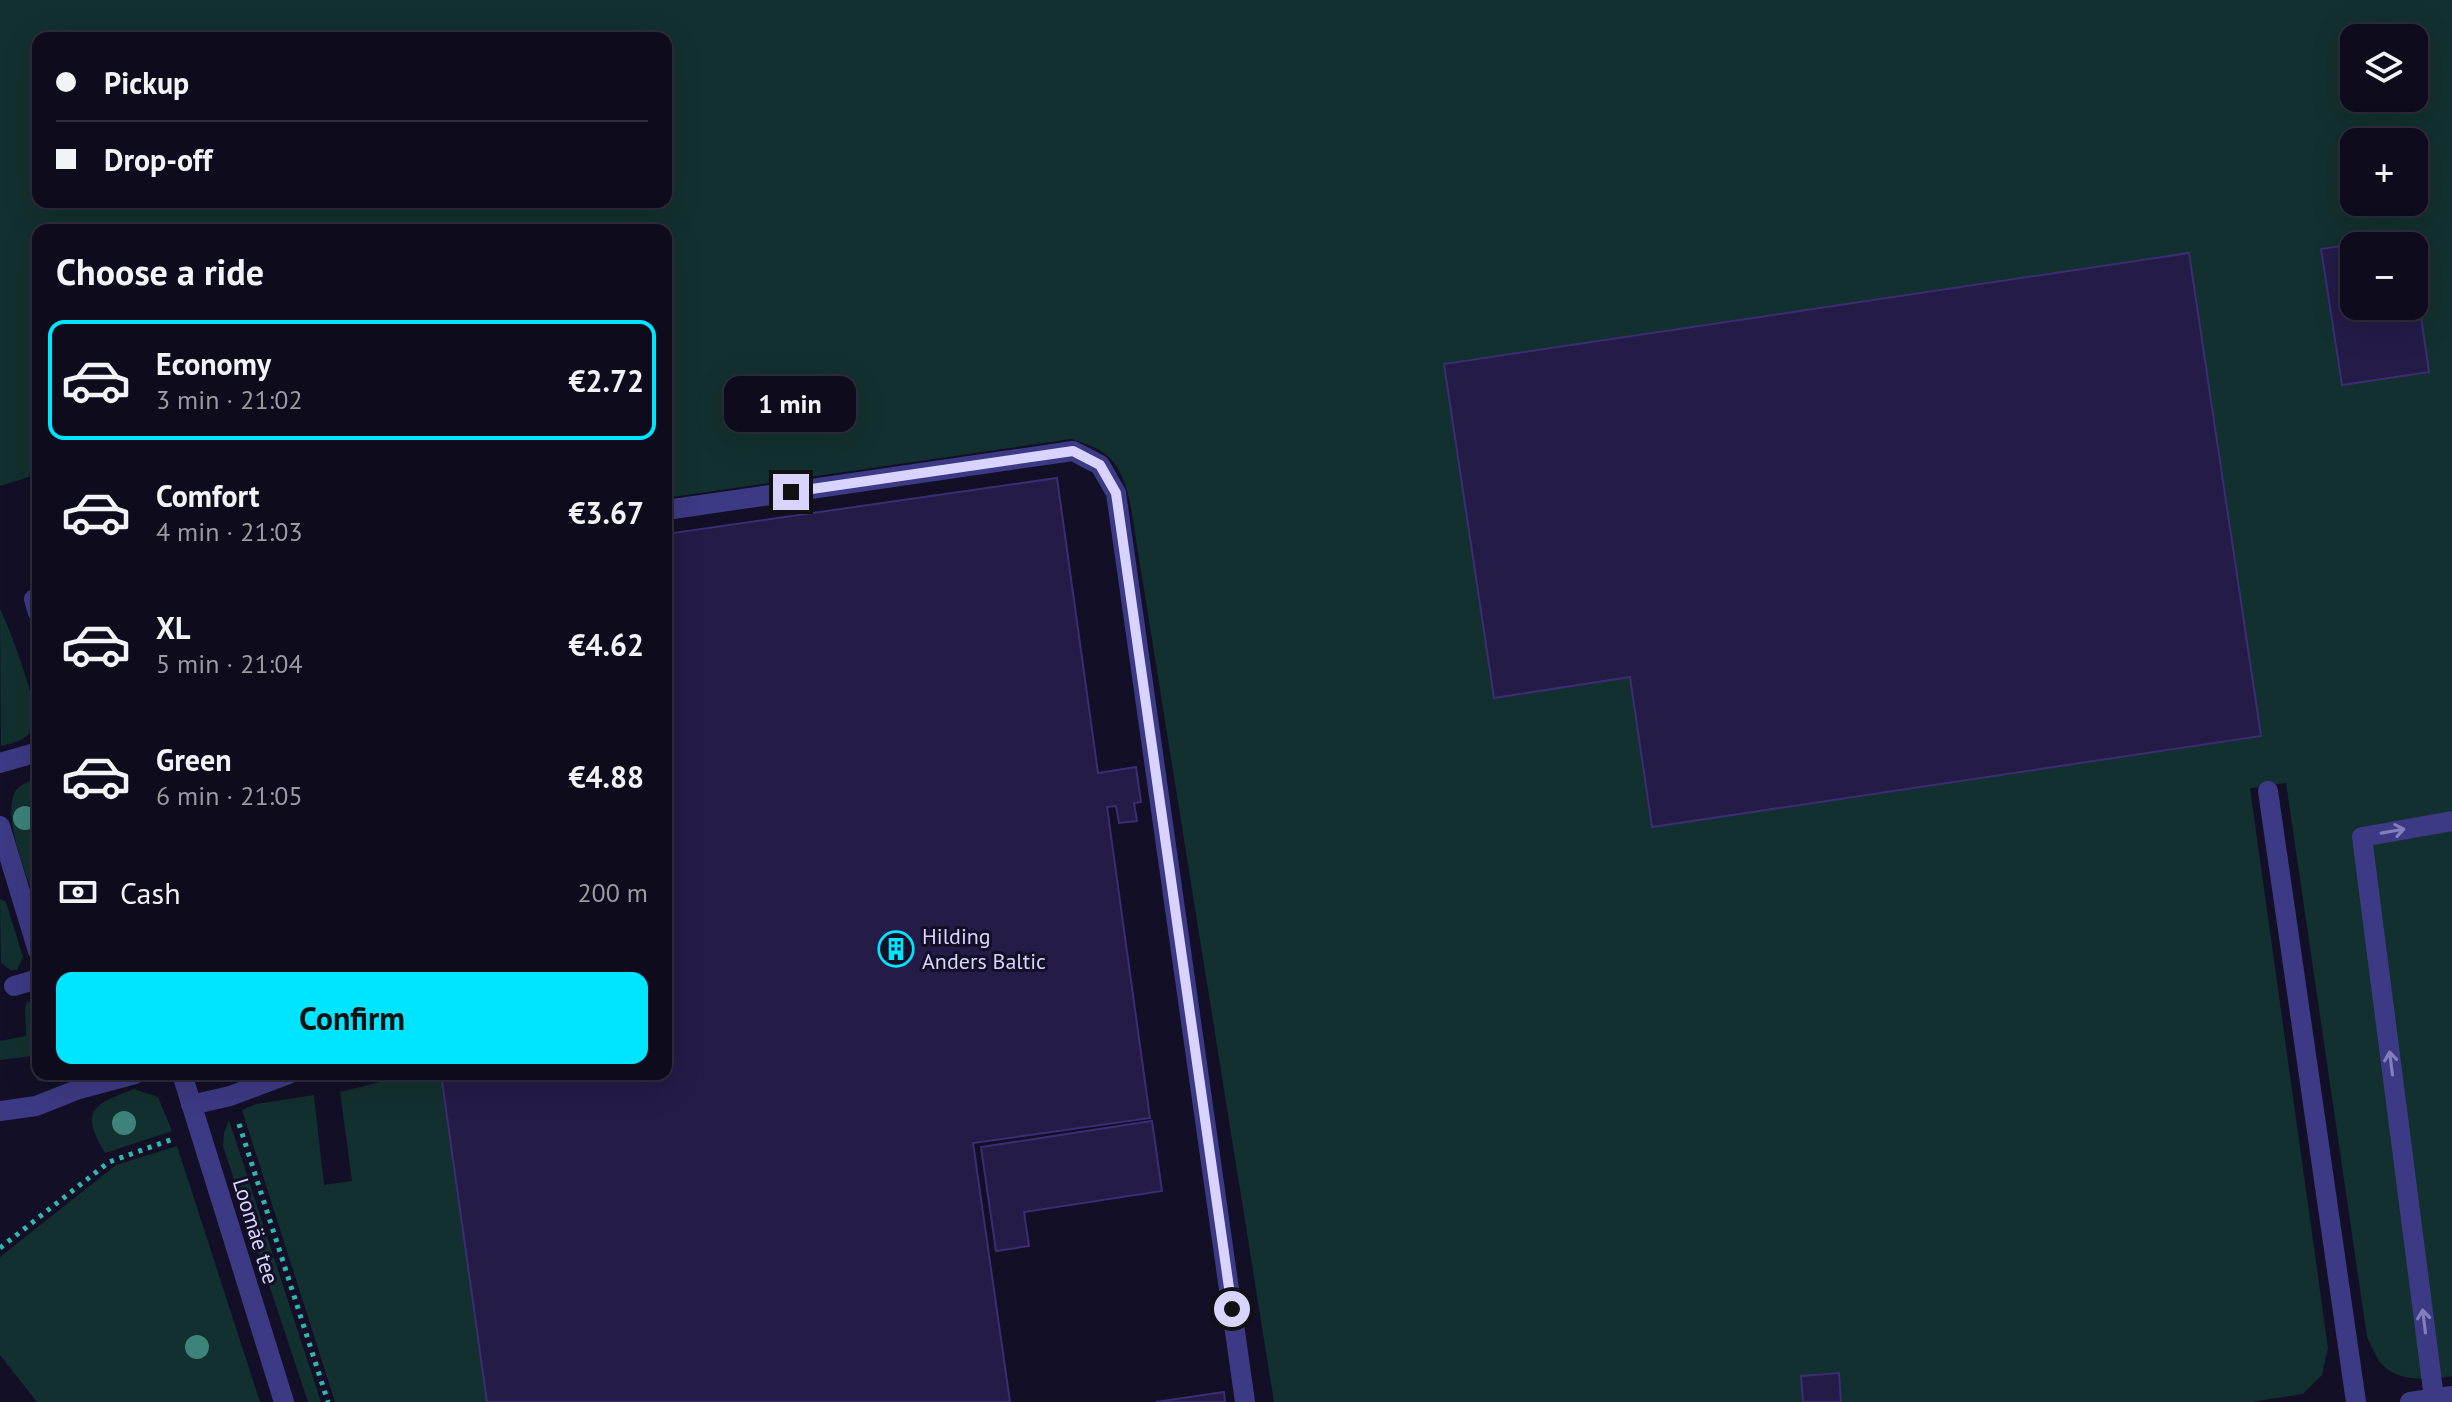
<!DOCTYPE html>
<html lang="en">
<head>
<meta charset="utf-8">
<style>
  body { margin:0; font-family:"PT Sans",sans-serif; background:#1c1929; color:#f1f3f6; height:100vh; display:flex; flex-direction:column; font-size:30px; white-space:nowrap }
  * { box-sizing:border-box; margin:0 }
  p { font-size:26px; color:#9b9ba3 }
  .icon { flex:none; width:44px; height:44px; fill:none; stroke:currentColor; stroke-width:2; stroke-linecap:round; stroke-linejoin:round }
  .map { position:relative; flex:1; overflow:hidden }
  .side { position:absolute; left:32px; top:224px; width:640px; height:856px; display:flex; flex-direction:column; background:#0e0b1c; border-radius:16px; box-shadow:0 8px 32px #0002,0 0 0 2px #2e2b3b }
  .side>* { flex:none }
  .top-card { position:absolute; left:32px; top:32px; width:640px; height:176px; border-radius:16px; box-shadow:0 8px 32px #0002,0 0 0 2px #2e2b3b; display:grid; align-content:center; height:176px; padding:0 24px; background:#0e0b1c }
  .tools { position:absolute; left:2340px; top:24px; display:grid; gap:16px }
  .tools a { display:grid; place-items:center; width:88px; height:88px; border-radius:16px; background:#0e0b1c; box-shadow:0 8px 32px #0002,0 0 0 2px #2e2b3b; font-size:40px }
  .end { position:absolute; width:36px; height:36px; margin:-18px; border:10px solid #d9d4ff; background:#111; box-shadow:0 0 0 4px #111 }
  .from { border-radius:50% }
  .bubble { position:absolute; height:56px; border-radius:16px; background:#0e0b1c; box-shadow:0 8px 32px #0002,0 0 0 2px #2e2b3b; font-size:26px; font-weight:600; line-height:56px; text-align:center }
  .top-card b { display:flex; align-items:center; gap:28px; height:76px; font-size:30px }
  .top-card b+b { border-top:2px solid #2e2b3b }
  .top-card i { width:20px; height:20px; background:#f1f3f6 }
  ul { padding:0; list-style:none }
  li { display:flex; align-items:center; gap:24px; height:120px; margin:0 16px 12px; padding:0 8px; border:4px solid transparent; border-radius:16px }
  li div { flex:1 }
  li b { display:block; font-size:30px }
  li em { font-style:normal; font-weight:600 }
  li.active { border-color:#00e5ff }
  li>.icon { width:72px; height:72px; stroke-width:1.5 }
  h2 { padding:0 24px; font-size:36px; line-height:96px }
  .pay { display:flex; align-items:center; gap:20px; height:88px; padding:0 24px; font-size:30px }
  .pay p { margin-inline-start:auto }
  .primary-button { display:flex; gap:16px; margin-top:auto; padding:16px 24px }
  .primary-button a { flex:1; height:92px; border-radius:16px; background:#00e5ff; color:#111; font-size:32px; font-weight:600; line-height:92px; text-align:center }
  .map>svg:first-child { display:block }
  .green { fill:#12302f; fill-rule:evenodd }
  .building { fill:#241b47; stroke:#3b2d73; stroke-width:2 }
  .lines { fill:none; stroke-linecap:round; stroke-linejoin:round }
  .path { stroke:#2fb8b0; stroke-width:5; stroke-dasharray:4 6; stroke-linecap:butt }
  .service { stroke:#3d3a85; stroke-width:20 }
  .minor { stroke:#3d3a85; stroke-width:20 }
  .tree { fill:#3d827b }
  .oneway { stroke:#837fbc }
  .route { stroke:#d9d4ff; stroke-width:10 }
  .labels { text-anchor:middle; stroke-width:6; stroke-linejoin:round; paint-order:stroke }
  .poi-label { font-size:22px; fill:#d9d4ff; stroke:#130f26; text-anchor:start }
  .street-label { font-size:22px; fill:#d9d4ff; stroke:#130f26 }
</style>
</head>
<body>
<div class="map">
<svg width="2452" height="1402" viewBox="0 0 2452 1402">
  <rect width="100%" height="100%" fill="#130f26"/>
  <path class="green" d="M0,0h2452v1376c-24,4 -56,7 -73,-15 -4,-7 -8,-16 -12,-24l-81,-554 -36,5 78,560 -6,27 -19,19 -52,8h-410l-3,-29 -37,3 2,26h-529l-144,-900c-10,-40 -19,-51 -59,-63l-405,59v-268h-628v244l-38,12zM38,38h628v164h-628zM2354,38h60v60h-60zM2354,142h60v60h-60zM2354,246h60v60h-60z
    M0,609c9,17 39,97 35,114 -5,16 -19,20 -34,23z
    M38,777v131c-9,-27 -38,-93 -22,-118 5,-6 15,-9 22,-13z
    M0,899l6,3 17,55 -6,13h-7l-9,-7z
    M32,1001l6,4v69h18l-7,8 -10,-1 -5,-5 -2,-20 -32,4v-19l26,-5 -1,-29 2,-5z
    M412,1074h29l46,328h-152l-93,-292 14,-6 58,-9 10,90 28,-4 -12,-89z
    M134,1089l24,8 14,34 -67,22c-26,-43 -11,-49 29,-64z
    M229,1120l92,282h-13l-85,-256 1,-14z
    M177,1146l83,256h-223l-37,-47v-98l116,-92z"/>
  <path class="building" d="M2409,236l2,10h-57v60h60v-37l15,103 -87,13 -21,-136z
    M2189,253l72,483 -609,91 -22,-150 -136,21 -50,-334z
    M1057,478l41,295 38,-6 5,35 -7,1 3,18 -18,2 -3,-17 -9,1 43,311 -177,25 37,259h-523l-46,-328h225v-540z
    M1152,1121l10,70 -138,21 5,34 -33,5 -15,-104z
    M1839,1373l2,29h-38l-2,-26z
    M1224,1392l1,10h-69z"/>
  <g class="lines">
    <path class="path" d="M239,1124l89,278
      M0,1248l109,-86 64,-23"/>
    <path class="service" d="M666,510l407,-59 27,14 16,28 129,909
      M34,599l4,14
      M0,763l38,-11
      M2268,791l88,611
      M0,826l38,125
      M14,986l24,-7
      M182,1074l102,328
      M191,1105l39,-9 59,-22
      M0,1111l36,-5 43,-17 56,-15
      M2434,1398l-72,-561 90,-16"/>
    <path class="minor" d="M2410,1402l42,-6"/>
  </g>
  <g class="tree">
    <circle cx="25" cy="818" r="12"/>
    <circle cx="124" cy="1123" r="12"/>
    <circle cx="197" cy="1347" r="12"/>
  </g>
  <defs><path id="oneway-shaft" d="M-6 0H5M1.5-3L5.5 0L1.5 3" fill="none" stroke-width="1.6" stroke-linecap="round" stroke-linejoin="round" transform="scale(2)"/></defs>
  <g class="oneway">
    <use href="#oneway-shaft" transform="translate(2393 831) rotate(-10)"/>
    <use href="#oneway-shaft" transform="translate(2391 1063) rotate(-97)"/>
    <use href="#oneway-shaft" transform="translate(2424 1321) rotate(-97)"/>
  </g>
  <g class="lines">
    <path class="route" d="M791,492l282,-41 27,14 16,28 116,816"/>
  </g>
  <defs>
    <symbol id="building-ring" viewBox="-11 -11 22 22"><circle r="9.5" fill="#130f26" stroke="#00e5ff" stroke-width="1.5"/><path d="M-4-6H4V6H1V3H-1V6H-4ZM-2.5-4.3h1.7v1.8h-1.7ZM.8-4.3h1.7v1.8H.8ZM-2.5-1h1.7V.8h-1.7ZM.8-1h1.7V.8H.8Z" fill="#00e5ff"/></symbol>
  </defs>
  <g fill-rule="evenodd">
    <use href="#building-ring" x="876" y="929" width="40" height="40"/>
  </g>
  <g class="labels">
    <g class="poi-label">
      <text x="922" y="944">Hilding<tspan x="922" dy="25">Anders Baltic</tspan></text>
    </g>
    <g class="street-label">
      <text transform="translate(256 1231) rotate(73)" y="8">Loomäe tee</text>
    </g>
  </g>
</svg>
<div class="tools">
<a><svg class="icon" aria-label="layers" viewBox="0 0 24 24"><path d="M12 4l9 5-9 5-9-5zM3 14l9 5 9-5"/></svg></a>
<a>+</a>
<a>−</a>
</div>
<i class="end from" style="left:1232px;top:1309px"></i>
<i class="end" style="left:791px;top:492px"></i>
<div class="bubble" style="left:724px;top:376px;width:132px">1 min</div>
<div class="top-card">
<b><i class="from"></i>Pickup</b>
<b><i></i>Drop-off</b>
</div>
<section class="side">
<h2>Choose a ride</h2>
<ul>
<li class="active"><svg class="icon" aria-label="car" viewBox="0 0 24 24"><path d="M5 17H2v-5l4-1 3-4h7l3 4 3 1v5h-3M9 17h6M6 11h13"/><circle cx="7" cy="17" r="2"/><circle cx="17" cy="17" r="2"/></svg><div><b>Economy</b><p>3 min · 21:02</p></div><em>€2.72</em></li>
<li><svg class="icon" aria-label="car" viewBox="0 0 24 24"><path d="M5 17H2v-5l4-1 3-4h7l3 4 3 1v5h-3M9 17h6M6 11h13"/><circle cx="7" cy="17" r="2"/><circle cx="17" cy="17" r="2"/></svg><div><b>Comfort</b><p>4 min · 21:03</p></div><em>€3.67</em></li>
<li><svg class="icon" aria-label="car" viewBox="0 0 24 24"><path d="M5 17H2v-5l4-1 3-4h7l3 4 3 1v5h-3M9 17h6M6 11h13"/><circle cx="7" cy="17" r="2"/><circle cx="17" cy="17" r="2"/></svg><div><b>XL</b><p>5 min · 21:04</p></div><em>€4.62</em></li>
<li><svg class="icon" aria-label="car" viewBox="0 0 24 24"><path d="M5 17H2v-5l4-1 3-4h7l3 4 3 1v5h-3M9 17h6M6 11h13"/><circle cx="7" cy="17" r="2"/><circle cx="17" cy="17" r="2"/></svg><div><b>Green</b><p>6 min · 21:05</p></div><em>€4.88</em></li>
</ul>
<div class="pay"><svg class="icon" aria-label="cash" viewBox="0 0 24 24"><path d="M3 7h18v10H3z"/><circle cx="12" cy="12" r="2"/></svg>Cash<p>200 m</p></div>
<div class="primary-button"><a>Confirm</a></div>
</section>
</div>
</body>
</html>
